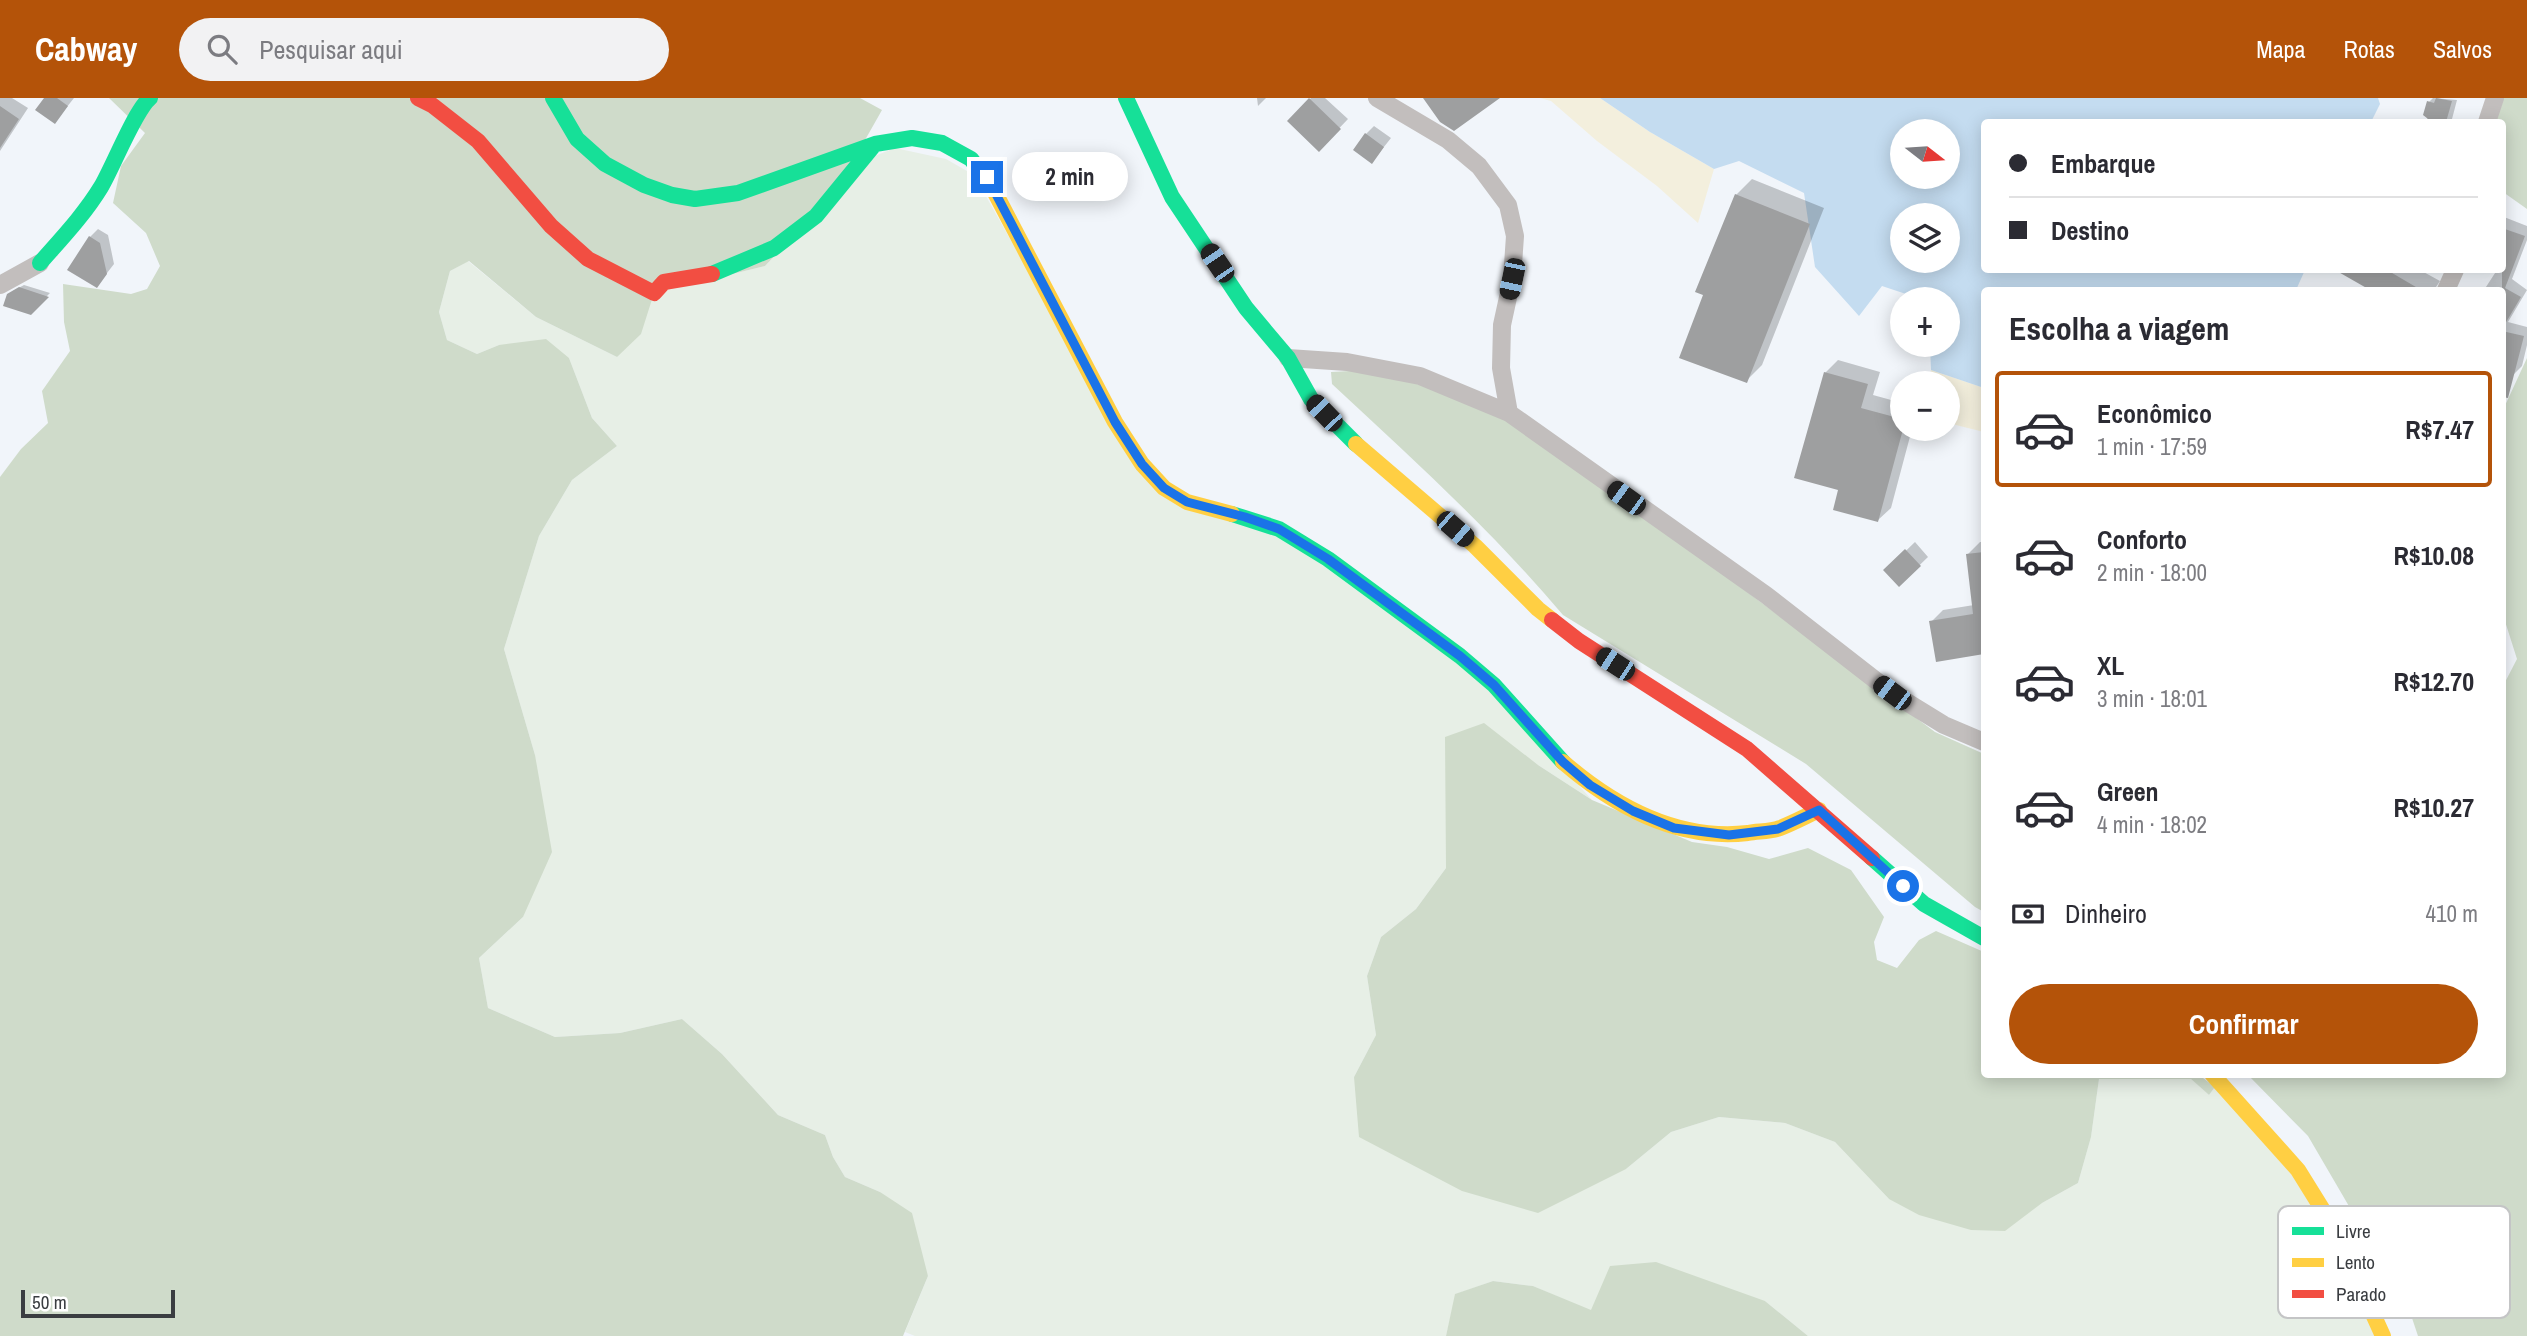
<!DOCTYPE html>
<html lang="pt">
<head>
<meta charset="utf-8">
<style>
  body { margin:0; font-family:"Archivo Narrow",sans-serif; background:#f2f2f3; color:#2b2b33; height:100vh; display:flex; flex-direction:column; font-size:26px; white-space:nowrap }
  * { box-sizing:border-box; margin:0 }
  p { font-size:23px; color:#7c7c81 }
  .icon { flex:none; width:38px; height:38px; fill:none; stroke:currentColor; stroke-width:2; stroke-linecap:round; stroke-linejoin:round }
  .map { position:relative; flex:1; overflow:hidden }
  .drawer { position:absolute; left:1981px; top:189px; width:525px; height:791px; display:flex; flex-direction:column; background:#fff; border-radius:7px; box-shadow:0 4px 18px #0003 }
  .drawer>* { flex:none }
  .hud { position:absolute; left:1981px; top:21px; width:525px; height:154px; border-radius:7px; box-shadow:0 4px 18px #0003; display:grid; align-content:center; height:154px; padding:0 28px; background:#fff }
  .needle { width:46px; rotate:107deg }
  .tools { position:absolute; left:1890px; top:21px; display:grid; gap:14px }
  .tools a { display:grid; place-items:center; width:70px; height:70px; border-radius:50%; background:#fff; box-shadow:0 4px 18px #0003; font-size:35px }
  .scale { position:absolute; left:21px; bottom:18px; width:154px; box-sizing:border-box; padding-left:7px; border:4px solid #3a3d41; border-top:0; font-size:19px; line-height:24px; white-space:nowrap; color:#3a3d41; -webkit-text-stroke:5px #fff; paint-order:stroke }
  .end { position:absolute; width:32px; height:32px; margin:-16px; border:9px solid #1a73e8; background:#fff; box-shadow:0 0 0 4px #fff }
  .from { border-radius:50% }
  .bubble { position:absolute; height:49px; border-radius:24px; background:#fff; box-shadow:0 4px 18px #0003; font-size:23px; font-weight:700; line-height:49px; text-align:center }
  .car { position:absolute; width:21px; height:42px; margin:-21px -10px; border-radius:9px; box-shadow:0 0 5px 2px #0007; background:linear-gradient(#222 24%,#8ab4d8 0 40%,#222 0 76%,#8ab4d8 0 86%,#222 0) }
  .hud b { display:flex; align-items:center; gap:24px; height:66px; font-size:26px }
  .hud b+b { border-top:2px solid #e1e1e2 }
  .hud i { width:18px; height:18px; background:#2b2b33 }
  ul { padding:0; list-style:none }
  li { display:flex; align-items:center; gap:21px; height:116px; margin:0 14px 10px; padding:0 14px; border:4px solid transparent; border-radius:7px }
  li div { flex:1 }
  li b { display:block; font-size:26px }
  li em { font-style:normal; font-weight:700 }
  li.selected { border-color:#b45309 }
  li>.icon { width:63px; height:63px; stroke-width:1.5 }
  h2 { padding:0 28px; font-size:32px; line-height:84px }
  .pay { display:flex; align-items:center; gap:18px; height:77px; padding:0 28px; font-size:26px }
  .pay p { margin-inline-start:auto }
  .button { display:flex; gap:14px; margin-top:auto; padding:14px 28px }
  .button a { flex:1; height:80px; border-radius:42px; background:#b45309; color:#fff; font-size:28px; font-weight:700; line-height:80px; text-align:center }
  header { display:flex; align-items:center; gap:42px; box-sizing:border-box; height:98px; padding:0 35px; background:#b45309; color:#fff }
  header strong { font-size:33px }
  nav { display:flex; gap:38px; margin-inline-start:auto; font-size:24px }
  .search { width:490px; height:63px; background:#f2f2f3; display:flex; align-items:center; gap:18px; box-sizing:border-box; padding:0 24px; border-radius:38px; color:#7c7c81; font-size:26px }
  .map>svg:first-child { display:block }
  .green { fill:#e7efe6 }
  .forest { fill:#cfdbca }
  .sand { fill:#f3efdd }
  .water { fill:#c4dcf0; fill-rule:evenodd }
  .shadow { fill:#0003 }
  .building { fill:#9e9fa0 }
  .lines { fill:none; stroke-linecap:round; stroke-linejoin:round }
  .street { stroke:#c2bebd; stroke-width:18 }
  .fast { stroke:#16e098; stroke-width:16 }
  .slow { stroke:#ffcf43; stroke-width:16 }
  .jam { stroke:#f24e42; stroke-width:16 }
  .route { stroke:#1a73e8; stroke-width:9 }
  .key { fill:#fff; stroke:#c4c5c6; stroke-width:2 }
  .key-label { font-size:19px; fill:#3a3d41 }
</style>
</head>
<body>
<header>
<strong>Cabway</strong>
<div class="search"><svg class="icon" aria-label="search" viewBox="0 0 24 24"><circle cx="10" cy="10" r="6"/><path d="M15 15l6 6"/></svg>Pesquisar aqui</div>
<nav><a>Mapa</a><a>Rotas</a><a>Salvos</a></nav>
</header>
<div class="map">
<svg width="2527" height="1238" viewBox="0 0 2527 1238">
  <rect width="100%" height="100%" fill="#f1f5fa"/>
  <path class="green" d="M895,50l51,11 28,16 171,303 139,59 207,151 101,112 -54,-35 -91,44 -1,59 -30,41 -35,28 -14,39 9,59 -22,42 272,92 45,-37 48,-15 66,6 50,19 54,57 153,4 36,-20 13,-46 8,-58h92l18,16 6,-8 92,105 72,144h-571l-43,-35 -174,10 -58,-25 -40,-5 -37,13 -10,42h-531l-10,-4 23,-56 -48,-84 -35,-15 -12,-20 -8,-22 -47,-20 -56,-61 -40,-35 -62,14 -65,4 -67,-29 -9,-50 44,-41 12,-162 -31,-106 35,-113 33,-56 45,-34 -25,-28 -23,-60 -70,-13 -22,9 -30,-14 -8,-28 11,-41 18,-10 68,56 81,40 37,-64 111,-27 107,-109z"/>
  <path class="forest" d="M109,0h751l22,12 -47,83 -70,73 -111,27 -13,41 -24,23 -81,-40 -67,-56 -19,10 -11,41 8,28 30,14 22,-9 47,-6 23,19 23,60 25,28 -45,34 -33,56 -35,113 31,106 17,97 -29,65 -44,41 9,50 67,29 65,-4 62,-14 40,35 56,61 47,20 8,22 12,20 35,15 32,21 16,63 -25,60h-903v-859l21,-28 27,-26 -6,-32 28,-40 -6,-29 -1,-38 68,10 16,-5 13,-23 -14,-33 -33,-30 8,-37 24,-33z
    M2501,0h26v111l-24,-17 -1,-70h-10z
    M2527,260v978h-109l-9,-27 -101,-173 -60,-61 254,-1v-386l15,-29 -14,-44 -1,-203z
    M1368,272l66,13 58,28 81,51 362,270 49,22v158l-9,-5 -169,-143 -243,-149c-70,-83 -151,-157 -231,-231l-1,-12z
    M1484,625l54,42 54,35 100,42 35,5 42,12 39,-11 43,22 33,47 -10,25 3,18 20,8 22,-28 17,-9 48,21v122l215,1 16,12 -6,8 -18,-16h-92l-8,58 -13,46 -36,20 -37,28 -34,-1 -52,-15 -30,-16 -54,-57 -50,-19 -66,-6 -48,15 -45,37 -88,44 -76,-22 -103,-54 -5,-60 22,-42 -9,-59 14,-39 35,-28 30,-41 -1,-131z
    M1656,1164l109,39 43,35h-362l9,-42 38,-13 40,5 58,24 19,-44z"/>
  <path class="sand" d="M1540,0h60l50,34 64,37 -16,54 -41,-37 -60,-45 -46,-40z
    M1931,272l53,18v44l-36,-9v-40h-20z"/>
  <path class="water" d="M1600,0h778l2,6 -9,18h-387v148h321l-9,20h-312v98l-53,-18 -1,-25h18v-46h-27l-39,-13 -23,30 -44,-49 -11,-74 -65,-32 -25,8 -64,-37zM1902,33h46v46h-46zM1902,117h46v46h-46z"/>
  <path class="shadow" d="M0,0h12l16,10 -28,43z
    M46,0h28l-19,24z
    M1257,0h9l-8,8z
    M1311,0h14l23,21 -21,22 -38,-20z
    M2433,0l24,2 -5,19 -4,3h-21l2,-20z
    M1374,28l17,12 -19,24 -6,-28z
    M1752,81l72,29 -62,157 -16,16 -41,-87 31,-99z
    M2504,119l23,9v14l-15,39 15,11 -19,32 19,5v18l-5,21 -9,9 -11,18v-103h-18l13,-20h5z
    M98,131l10,6 6,29 -17,22 -7,-49z
    M2351,172h69l20,11 -6,9h-61l-25,-15z
    M24,187l26,8 -20,20 -17,-22z
    M1838,262l42,12 -7,23 29,8v26h10l-21,79 -13,12 -37,-31 -16,-116z
    M1915,444l13,15 -29,28 -13,-15z
    M1980,444h4v111l-47,7 -6,-38 12,-12 31,-5 -6,-51z"/>
  <path class="building" d="M44,0h13l11,8 -13,18 -20,-14z
    M1309,0l32,31 -22,23 -32,-31z
    M1423,0h77l-46,33 -14,-9z
    M2436,0l16,3 -6,21h-14l-9,-7 4,-14 7,2z
    M0,8l19,13 -19,29z
    M1365,35l19,14 -12,17 -19,-14z
    M1735,96l75,30 -63,159 -68,-25 24,-63 -8,-3z
    M2502,130l23,8 -20,52 16,9 -19,32z
    M89,138l11,7 7,31 -10,14 -30,-18z
    M2335,172h52l34,20h-51z
    M19,189l30,10 -18,18 -28,-9 4,-12z
    M2502,233l22,5 -16,62 -6,-1z
    M1824,274l44,12 -7,24 41,11v14l-24,89 -45,-12 5,-20 -44,-12z
    M1905,451l16,17 -22,21 -16,-17z
    M1984,454v102l-48,8 -7,-41 44,-7 -7,-60z"/>
  <g class="lines">
    <path class="street" d="M1377,0l71,42 31,26 29,39 7,31 -3,43 -10,46 -1,43 8,45
      M2487,24l8,-24
      M0,187l40,-22
      M2446,192l9,-20
      M1288,260l59,4 73,14 89,37 257,182 126,98 52,32 40,17"/>
    <path class="fast" d="M553,0l24,41 28,25 39,21 28,10 23,4 43,-6 137,-49 37,-6 30,5 29,16 20,26
      M1126,0l46,99 74,111 42,50 23,41 45,45
      M40,165c21,-24 44,-48 61,-76 12,-20 34,-77 49,-89
      M712,176l62,-26 42,-32 59,-72
      M1232,416l47,15 49,30 132,97 34,29 69,77
      M1872,760l52,46 60,34"/>
    <path class="slow" d="M991,87l124,237 27,42 22,24 23,14 45,12
      M1356,346l119,102 63,63 14,11
      M1563,664c52,45 114,79 185,71 10,-2 22,-1 32,-5 13,-5 26,-12 39,-18
      M2212,976l86,96 36,58 49,108"/>
    <path class="jam" d="M418,0l14,7 46,36 73,85 37,33 66,34 10,-11 48,-8
      M1552,522l27,21 168,108 125,109"/>
  </g>
  <g class="lines">
    <path class="route" d="M987,79l128,245 27,42 22,24 23,14 58,15 34,12 49,30 132,97 34,29 69,77 27,23 43,26 41,17 55,7 49,-6 41,-19 84,76"/>
  </g>
  <rect x="2278" y="1108" width="232" height="112" rx="10" class="key"/>
  <rect x="2292" y="1129" width="32" height="8" fill="#16e098"/>
  <rect x="2292" y="1160" width="32" height="9" fill="#ffcf43"/>
  <rect x="2292" y="1192" width="32" height="8" fill="#f24e42"/>
  <g class="key-label">
    <text x="2336" y="1140">Livre</text>
    <text x="2336" y="1171">Lento</text>
    <text x="2336" y="1203">Parado</text>
  </g>
</svg>
<div class="tools">
<a><svg class="needle" viewBox="-14 -14 28 28"><path d="M0-13l5 13h-10z" fill="#e53935"/><path d="M0 13l5-13h-10z" fill="#7c7c81"/></svg></a>
<a><svg class="icon" aria-label="layers" viewBox="0 0 24 24"><path d="M12 4l9 5-9 5-9-5zM3 14l9 5 9-5"/></svg></a>
<a>+</a>
<a>−</a>
</div>
<div class="scale">50 m</div>
<i class="end from" style="left:1903px;top:788px"></i>
<i class="end" style="left:987px;top:79px"></i>
<div class="bubble" style="left:1012px;top:54px;width:116px">2 min</div>
<i class="car" style="left:1217px;top:165px;rotate:326deg"></i>
<i class="car" style="left:1512px;top:181px;rotate:192deg"></i>
<i class="car" style="left:1324px;top:315px;rotate:316deg"></i>
<i class="car" style="left:1626px;top:400px;rotate:306deg"></i>
<i class="car" style="left:1455px;top:431px;rotate:131deg"></i>
<i class="car" style="left:1615px;top:566px;rotate:303deg"></i>
<i class="car" style="left:1892px;top:595px;rotate:307deg"></i>
<div class="hud">
<b><i class="from"></i>Embarque</b>
<b><i></i>Destino</b>
</div>
<section class="drawer">
<h2>Escolha a viagem</h2>
<ul>
<li class="selected"><svg class="icon" aria-label="car" viewBox="0 0 24 24"><path d="M5 17H2v-5l4-1 3-4h7l3 4 3 1v5h-3M9 17h6M6 11h13"/><circle cx="7" cy="17" r="2"/><circle cx="17" cy="17" r="2"/></svg><div><b>Econômico</b><p>1 min · 17:59</p></div><em>R$7.47</em></li>
<li><svg class="icon" aria-label="car" viewBox="0 0 24 24"><path d="M5 17H2v-5l4-1 3-4h7l3 4 3 1v5h-3M9 17h6M6 11h13"/><circle cx="7" cy="17" r="2"/><circle cx="17" cy="17" r="2"/></svg><div><b>Conforto</b><p>2 min · 18:00</p></div><em>R$10.08</em></li>
<li><svg class="icon" aria-label="car" viewBox="0 0 24 24"><path d="M5 17H2v-5l4-1 3-4h7l3 4 3 1v5h-3M9 17h6M6 11h13"/><circle cx="7" cy="17" r="2"/><circle cx="17" cy="17" r="2"/></svg><div><b>XL</b><p>3 min · 18:01</p></div><em>R$12.70</em></li>
<li><svg class="icon" aria-label="car" viewBox="0 0 24 24"><path d="M5 17H2v-5l4-1 3-4h7l3 4 3 1v5h-3M9 17h6M6 11h13"/><circle cx="7" cy="17" r="2"/><circle cx="17" cy="17" r="2"/></svg><div><b>Green</b><p>4 min · 18:02</p></div><em>R$10.27</em></li>
</ul>
<div class="pay"><svg class="icon" aria-label="cash" viewBox="0 0 24 24"><path d="M3 7h18v10H3z"/><circle cx="12" cy="12" r="2"/></svg>Dinheiro<p>410 m</p></div>
<div class="button"><a>Confirmar</a></div>
</section>
</div>
</body>
</html>
